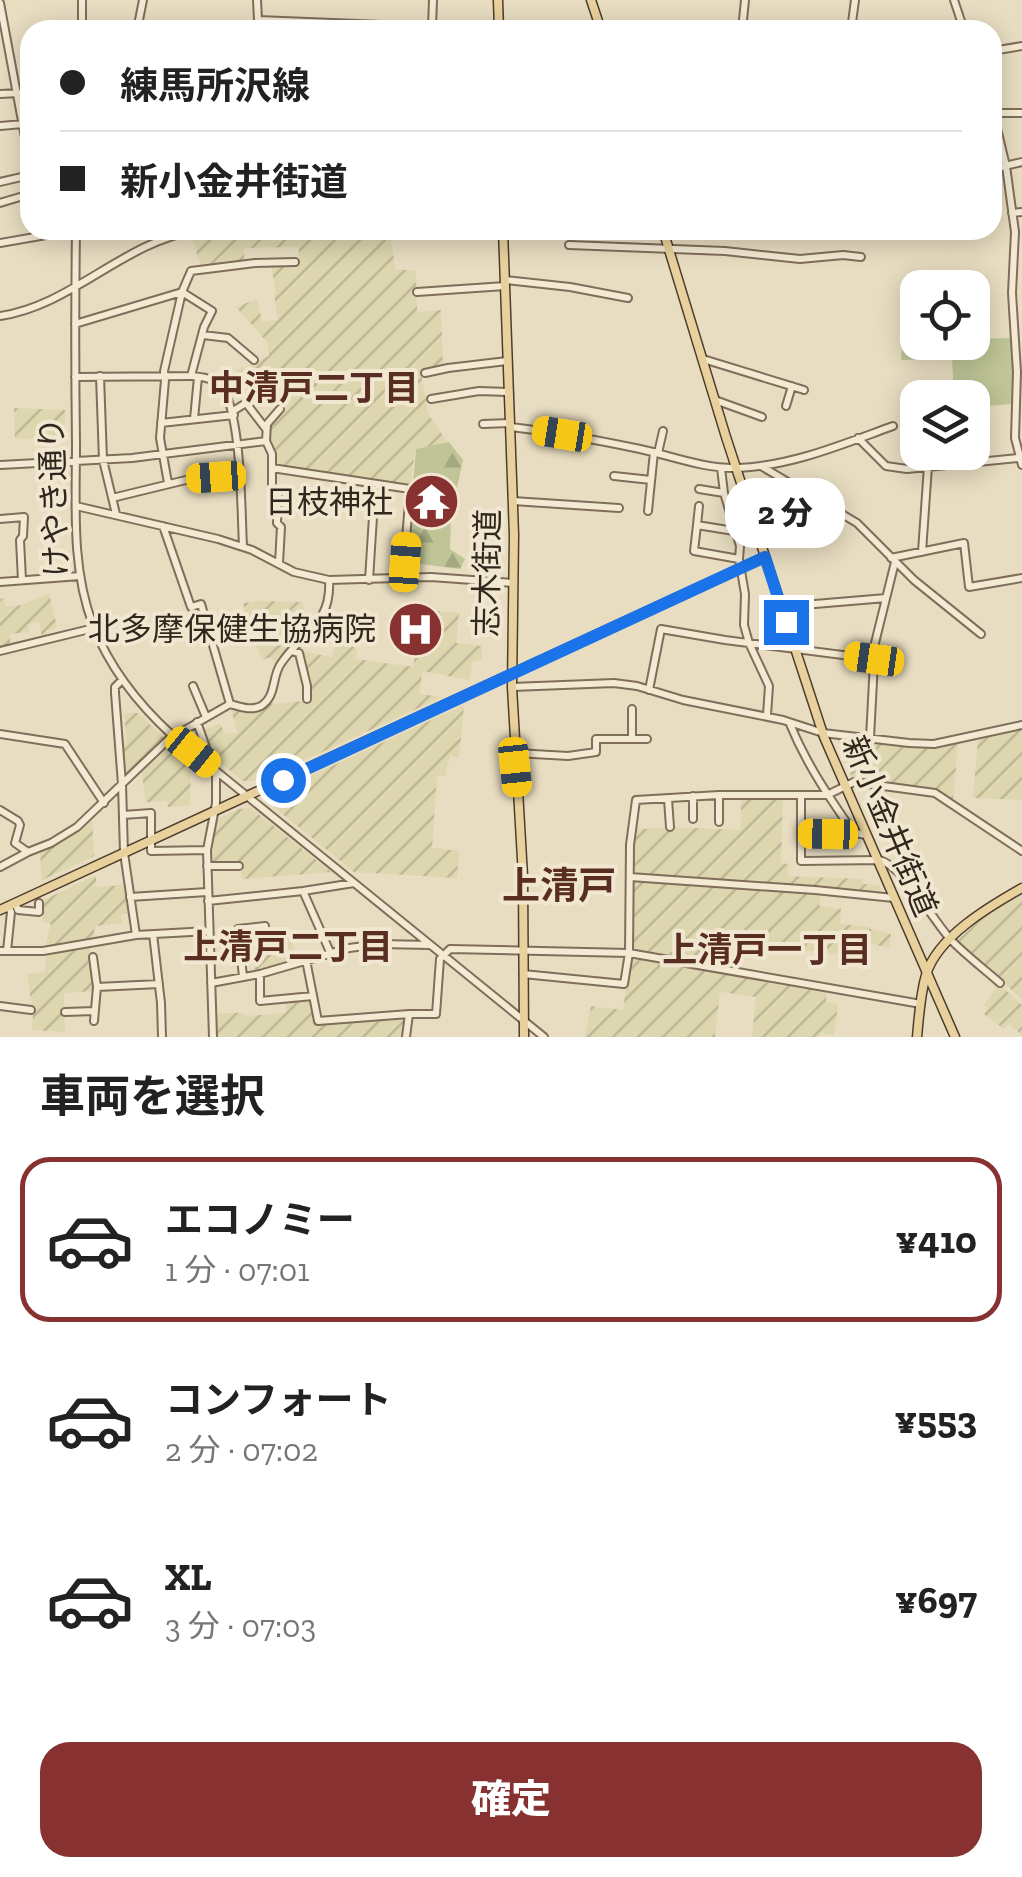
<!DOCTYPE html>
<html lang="ja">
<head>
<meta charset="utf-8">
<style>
  body { margin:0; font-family:"Zilla Slab","Noto Sans JP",serif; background:#f6f6f6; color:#222; height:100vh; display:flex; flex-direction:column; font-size:38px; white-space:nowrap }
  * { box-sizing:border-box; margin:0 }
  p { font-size:32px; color:#767676 }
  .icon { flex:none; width:55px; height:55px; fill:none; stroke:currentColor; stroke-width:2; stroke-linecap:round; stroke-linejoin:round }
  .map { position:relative; height:1037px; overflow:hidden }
  .sheet { display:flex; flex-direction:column; background:#fff; flex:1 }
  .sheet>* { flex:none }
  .hud { position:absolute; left:20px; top:20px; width:982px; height:220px; border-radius:30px; box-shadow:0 5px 25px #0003; display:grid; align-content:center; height:220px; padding:0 40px; background:#fff }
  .controls { position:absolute; left:900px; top:270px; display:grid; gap:20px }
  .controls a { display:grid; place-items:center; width:90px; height:90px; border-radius:20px; background:#fff; box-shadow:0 5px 25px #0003; font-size:50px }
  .end { position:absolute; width:45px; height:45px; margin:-22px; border:12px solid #1a73e8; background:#fff; box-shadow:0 0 0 5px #fff }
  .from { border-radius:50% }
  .bubble { position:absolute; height:70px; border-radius:30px; background:#fff; box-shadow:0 5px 25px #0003; font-size:32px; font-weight:800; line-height:70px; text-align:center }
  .car { position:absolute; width:30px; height:60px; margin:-30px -15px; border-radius:12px; box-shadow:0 0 8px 2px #0007; background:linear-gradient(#f5c518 24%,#345 0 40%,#f5c518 0 76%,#345 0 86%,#f5c518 0) }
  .hud b { display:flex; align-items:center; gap:35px; height:95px; font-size:38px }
  .hud b+b { border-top:2px solid #e0e0e0 }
  .hud i { width:25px; height:25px; background:#222 }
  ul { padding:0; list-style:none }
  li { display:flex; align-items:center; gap:30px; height:165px; margin:0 20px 15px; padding:0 20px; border:5px solid transparent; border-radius:30px }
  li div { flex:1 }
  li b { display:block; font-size:38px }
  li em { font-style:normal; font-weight:800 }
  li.active { border-color:#883131 }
  li>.icon { width:90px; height:90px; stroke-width:1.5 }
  h2 { padding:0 40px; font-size:45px; line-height:120px }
  .primary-button { display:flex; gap:20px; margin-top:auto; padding:20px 40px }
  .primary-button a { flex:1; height:115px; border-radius:30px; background:#883131; color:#fff; font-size:40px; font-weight:800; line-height:115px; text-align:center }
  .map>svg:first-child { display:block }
  .farmland { fill:url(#farmland-furrows) }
  .forest { fill:url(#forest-firs) }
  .park { fill:#bfc596 }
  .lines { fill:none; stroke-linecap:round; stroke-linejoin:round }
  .minor-casing { stroke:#806e5a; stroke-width:10 }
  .major-casing { stroke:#4e3d2f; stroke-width:11 }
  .minor { stroke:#f4ead3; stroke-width:6 }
  .major { stroke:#e8d19c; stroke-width:8 }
  .route { stroke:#1a73e8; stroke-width:12 }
  .labels { text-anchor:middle; stroke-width:8; stroke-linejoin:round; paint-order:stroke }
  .street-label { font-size:32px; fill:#31271d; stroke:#f1e7d0 }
  .poi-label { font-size:32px; fill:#31271d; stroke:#f1e7d0; text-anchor:end }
  .neighbourhood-label { font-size:35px; font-weight:bold; fill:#592d21; stroke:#f1e7d0 }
  .quarter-label { font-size:38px; font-weight:bold; fill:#592d21; stroke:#f1e7d0 }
</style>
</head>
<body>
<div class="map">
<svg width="1022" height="1037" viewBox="0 0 1022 1037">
  <defs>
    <pattern id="farmland-furrows" width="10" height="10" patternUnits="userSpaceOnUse" patternTransform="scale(2.5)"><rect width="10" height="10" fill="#ddd6af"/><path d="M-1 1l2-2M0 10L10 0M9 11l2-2" fill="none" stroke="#beb896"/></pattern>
    <pattern id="forest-firs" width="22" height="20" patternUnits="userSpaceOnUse" patternTransform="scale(2.5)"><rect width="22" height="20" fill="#bfc596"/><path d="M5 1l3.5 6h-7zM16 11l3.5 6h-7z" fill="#a5a981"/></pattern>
  </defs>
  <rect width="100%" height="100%" fill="#e8ddc1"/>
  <path class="farmland" d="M230,230h160l5,39 21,2 1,41 24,-2 2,57 -22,6 7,41 20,29 -33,7 -5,39 -138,-21 -4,-20 2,-23 16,-22 -10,-10 -12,10 -10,-16 -14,4 -9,-18 38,-17 -2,-14 -31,-35 21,-8 5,23 16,-2 -4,-26 2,-1 -5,-28 27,-1 1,-17 -55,1v14l-43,5 -10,-34z
    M14,408l51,2 -1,28 -49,1z
    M49,593l8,34 -11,4 2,9 -5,1 -4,-19 -11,2 1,8 -20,2 2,15 -11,2v-52l4,-1 1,9 18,-2z
    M259,601l42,1 12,24 -37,42 -5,-11 -9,3 -14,-36 -5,-21z
    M425,610l34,3 -3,30 26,3v14l-9,1 -4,19 -47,-9 -2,23 22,3 -183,84h-16l-27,-22 -12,-29 16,-7 5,11 12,-1 -6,-26 17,4 19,-7 41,-3 -7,-50 31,6 6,-21 19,5 -1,18 57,8 2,-12 6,-1z
    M464,705l-5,53 -9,-2 -5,20h-8l-5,72 27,3 -2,27 -103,-6 -80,-65 -1,-12 7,-5z
    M124,713h14l28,27 -40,36 -2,-1 -2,-32 5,-1z
    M1022,730v70l-49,-2 5,-59z
    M836,738l74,10h28l20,-5 -5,57 -16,-11 -84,-9z
    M169,742l22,18 -1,46 -22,1 -1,-6 -21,1 -5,-33z
    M741,795l42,1 -2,67 7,1v12l74,3 1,5 16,1 3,8 -60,-6 -3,19 22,3 -1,15 30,3v2l21,5 -2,14 -25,-6 -2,15 -52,-6 -75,-3 -4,22 -98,-19 -1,-121 38,-3 71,3z
    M251,808l80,64 -89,7 -2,-16h-29l5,-43 22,-11z
    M92,816l2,40 -52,24 -2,-29 27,-15z
    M96,875v12l29,-2 5,28 -9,2 1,8 -27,3 -2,12 -48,10 6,-24 -8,-2 -1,-21z
    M1022,892v107l-66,-58 26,-23z
    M292,934l3,26 -40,12 -4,-30z
    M89,942l6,49 -31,2 1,39 -33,-2 1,-18 -6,-38 18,-2 2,-22z
    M630,955l197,33 -1,14 12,2 -4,31 -14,-2 -1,4h-67l4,-40 -36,-5 -5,45h-130l6,-31 32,4z
    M999,984l23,21v30l-13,-11 -5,5 -20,-15 4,-6 -4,-3z
    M313,996l6,25 90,-7 -3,23h-193l-1,-24h32l1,3 41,-3v-15z"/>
  <path class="forest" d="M449,442l14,18 -12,55 -1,34 15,10 -5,10 -54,-7 10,-113z"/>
  <path class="park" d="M1012,338v66l-39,3 -1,-9 -18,-1 -2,-38 -51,1 1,-18h70l1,-3z"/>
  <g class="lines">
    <defs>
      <path id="minor" d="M257,0l1,20 174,7 1,-27
        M954,0l10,30
        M0,3l30,161
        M82,28l22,2
        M82,30v-30
        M137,30l6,-30
        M742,30l3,-30
        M851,30l4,-30
        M992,51l30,-5
        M0,94l18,-1
        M992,108l14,58 9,66 -3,61 5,79 -2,66 7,27
        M994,113h28
        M0,126l23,-2
        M992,169l30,-7
        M0,182l30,-7
        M0,203l30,-9
        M1012,213l10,-1
        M76,230c-1,71 -1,143 0,214 0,60 -5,124 17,181 17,44 46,80 80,111l371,301
        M0,243l75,-13
        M569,245l156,6 75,8 43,-4 18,2
        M505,280l65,7 58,11
        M417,292l88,-6
        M0,316c71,-10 123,-74 197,-86
        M75,324l107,-32 30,19 -8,16 -13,49
        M203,335l25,3 26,22
        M703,359l101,31
        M425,373l23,-5 59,-7
        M100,376l3,84 13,54
        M75,377l116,-1c10,1 22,2 29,9 22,24 21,127 23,161
        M431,399l48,-8 29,1
        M715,400l47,17
        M786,406l6,-20
        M233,411l13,-8 20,26
        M194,419l4,-42
        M161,423l73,-8
        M483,424l27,-1
        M511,427c43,5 86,13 129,22 32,7 64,20 98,19 54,-2 105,-24 155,-42
        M858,438l28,28 21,3 112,-11
        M266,441l1,-17 13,-15
        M658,453l5,-22
        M0,465l132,-7 134,-17 6,13v14l138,21 -7,89
        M761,466l96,57 57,57 67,54
        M272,468v25l6,1 -1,29 4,4 -2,36
        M721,468l3,25 16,53 -1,13 6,35 -1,31 5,18 20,43 -2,29
        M614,476l37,4
        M168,483l-8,-45 5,-58 -1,-9 18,-79 9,-21 64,-8 40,-1
        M699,489l25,4
        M112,498l82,-20 44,-3
        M513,501l106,7
        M76,506l142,33 34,11 42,22 35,8 102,-3 82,6
        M648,511l6,-59
        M0,519l24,-2 -1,19 -3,4 2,40
        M697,525l2,-19
        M163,526l28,81 10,-3 29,100
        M803,530l5,-38
        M734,531l-37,-6 -3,26 45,8
        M922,552l7,-100
        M891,558l73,-15 5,44 53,-9
        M369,580l6,-95
        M0,582l80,-6
        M803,605l83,-7
        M167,629l38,-7
        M0,651l94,-23
        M292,651l7,2 8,33v13
        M122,680l-7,7v6l7,91 2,69 12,82
        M193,686l13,31
        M512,687l102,-4 23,3 46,14 100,20 40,13 86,10 25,1 88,-19
        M649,690l12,-61 64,11 149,19
        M197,722l19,54v27l-9,47 6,187
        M790,724c16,39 37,70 61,105l5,4 10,2
        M0,734l65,10 39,59
        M870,738l5,-95 20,-81
        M632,739v-30
        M516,753l52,3 28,-4v-13h51
        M719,795v27
        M801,796v65l78,-1c25,6 54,61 73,81 15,15 32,28 48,42
        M668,799l2,28
        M0,810l18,11 2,4 -5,18 13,9
        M123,815l28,-2v38l56,-1
        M693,819v-23
        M802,834h25
        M207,866h32
        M0,867l28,-15 23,-9 26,-16 92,-88 61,-35c11,3 21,7 31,2 15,-9 11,-28 19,-41 21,-33 52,-40 49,-85
        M630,877l185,13 79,8
        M303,891l27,61
        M130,897l77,-5
        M208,901l95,-10 51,-8
        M15,903l3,7 21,2v-9
        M153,934l8,69 1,34
        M0,951h43l93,-16 73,-4
        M7,951l4,-39 -3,-6
        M93,957l4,30 -3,34
        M306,960l12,61 91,-7h27l4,-55 10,-10 179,4 292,51
        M260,974v27l53,-5
        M523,974l101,10 5,-31 1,-108 6,-45 83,-5h108l27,-13 81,11 87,58
        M243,977l-5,-48 27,-3
        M211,983l49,-9 89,-26 31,-4 50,1
        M97,987l62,-3
        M0,1006l31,4
        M65,1012l30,-1
        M406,1037l3,-23"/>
      <path id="major" d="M498,0l1,30
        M591,0l10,30
        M503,230l11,305 -2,152 11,189 1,161
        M663,230l63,207 98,300 131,300
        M0,910l765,-353
        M917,1037c2,-20 3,-42 9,-62 11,-38 64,-69 96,-87"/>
    </defs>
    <use href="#minor" class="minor-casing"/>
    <use href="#major" class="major-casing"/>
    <use href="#minor" class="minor"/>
    <use href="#major" class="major"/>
  </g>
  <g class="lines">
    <path class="route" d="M283,780l482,-223 21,65"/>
  </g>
  <defs>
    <symbol id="temple-disc" viewBox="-11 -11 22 22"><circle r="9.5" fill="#883131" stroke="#f1e7d0"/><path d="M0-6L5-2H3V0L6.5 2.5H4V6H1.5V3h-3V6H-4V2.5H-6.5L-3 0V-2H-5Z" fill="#fff"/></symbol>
    <symbol id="hospital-disc" viewBox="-11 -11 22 22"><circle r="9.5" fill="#883131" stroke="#f1e7d0"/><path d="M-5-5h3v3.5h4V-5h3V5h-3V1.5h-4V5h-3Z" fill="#fff"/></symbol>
  </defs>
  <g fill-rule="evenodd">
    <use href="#temple-disc" x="400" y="470" width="63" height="63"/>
    <use href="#hospital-disc" x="384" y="598" width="63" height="63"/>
  </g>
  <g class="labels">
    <g class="street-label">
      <text transform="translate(54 497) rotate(-92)" y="11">けやき通り</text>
      <text transform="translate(487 573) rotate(-89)" y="11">志木街道</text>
      <text transform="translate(890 826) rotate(67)" y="11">新小金井街道</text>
    </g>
    <g class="poi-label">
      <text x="393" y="513">日枝神社</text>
      <text x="376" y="640">北多摩保健生協病院</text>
    </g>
    <g class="neighbourhood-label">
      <text x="314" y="400">中清戸二丁目</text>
      <text x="288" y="959">上清戸二丁目</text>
      <text x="767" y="962">上清戸一丁目</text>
    </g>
    <g class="quarter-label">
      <text x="559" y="899">上清戸</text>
    </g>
  </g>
</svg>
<div class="controls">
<a><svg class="icon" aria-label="locate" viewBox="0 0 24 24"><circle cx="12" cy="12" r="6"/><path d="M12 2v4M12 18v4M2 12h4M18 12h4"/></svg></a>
<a><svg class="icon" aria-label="layers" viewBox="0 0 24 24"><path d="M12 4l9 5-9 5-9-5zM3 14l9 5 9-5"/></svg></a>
</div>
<i class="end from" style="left:283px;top:780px"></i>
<i class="end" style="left:786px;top:622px"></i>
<div class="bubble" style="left:725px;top:478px;width:120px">2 分</div>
<i class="car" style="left:562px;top:434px;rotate:279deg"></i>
<i class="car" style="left:216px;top:477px;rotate:266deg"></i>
<i class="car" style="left:405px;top:562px;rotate:4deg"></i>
<i class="car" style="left:874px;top:659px;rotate:278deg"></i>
<i class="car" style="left:193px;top:752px;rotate:129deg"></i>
<i class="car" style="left:515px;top:767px;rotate:174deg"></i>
<i class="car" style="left:828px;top:834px;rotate:271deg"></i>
<div class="hud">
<b><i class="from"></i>練馬所沢線</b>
<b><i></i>新小金井街道</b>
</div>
</div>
<section class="sheet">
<h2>車両を選択</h2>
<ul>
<li class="active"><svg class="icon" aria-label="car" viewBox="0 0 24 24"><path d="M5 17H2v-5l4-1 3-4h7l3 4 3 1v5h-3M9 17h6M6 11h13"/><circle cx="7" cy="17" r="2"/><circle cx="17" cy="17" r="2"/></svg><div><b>エコノミー</b><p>1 分 · 07:01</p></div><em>¥410</em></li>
<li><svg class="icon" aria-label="car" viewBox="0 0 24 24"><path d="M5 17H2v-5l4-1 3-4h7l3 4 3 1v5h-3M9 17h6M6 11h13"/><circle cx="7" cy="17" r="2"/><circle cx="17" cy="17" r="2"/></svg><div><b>コンフォート</b><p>2 分 · 07:02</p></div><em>¥553</em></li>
<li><svg class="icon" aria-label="car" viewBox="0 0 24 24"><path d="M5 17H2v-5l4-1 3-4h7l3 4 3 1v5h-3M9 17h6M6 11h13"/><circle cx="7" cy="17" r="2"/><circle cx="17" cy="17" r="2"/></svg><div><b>XL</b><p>3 分 · 07:03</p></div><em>¥697</em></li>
</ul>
<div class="primary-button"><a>確定</a></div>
</section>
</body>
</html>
